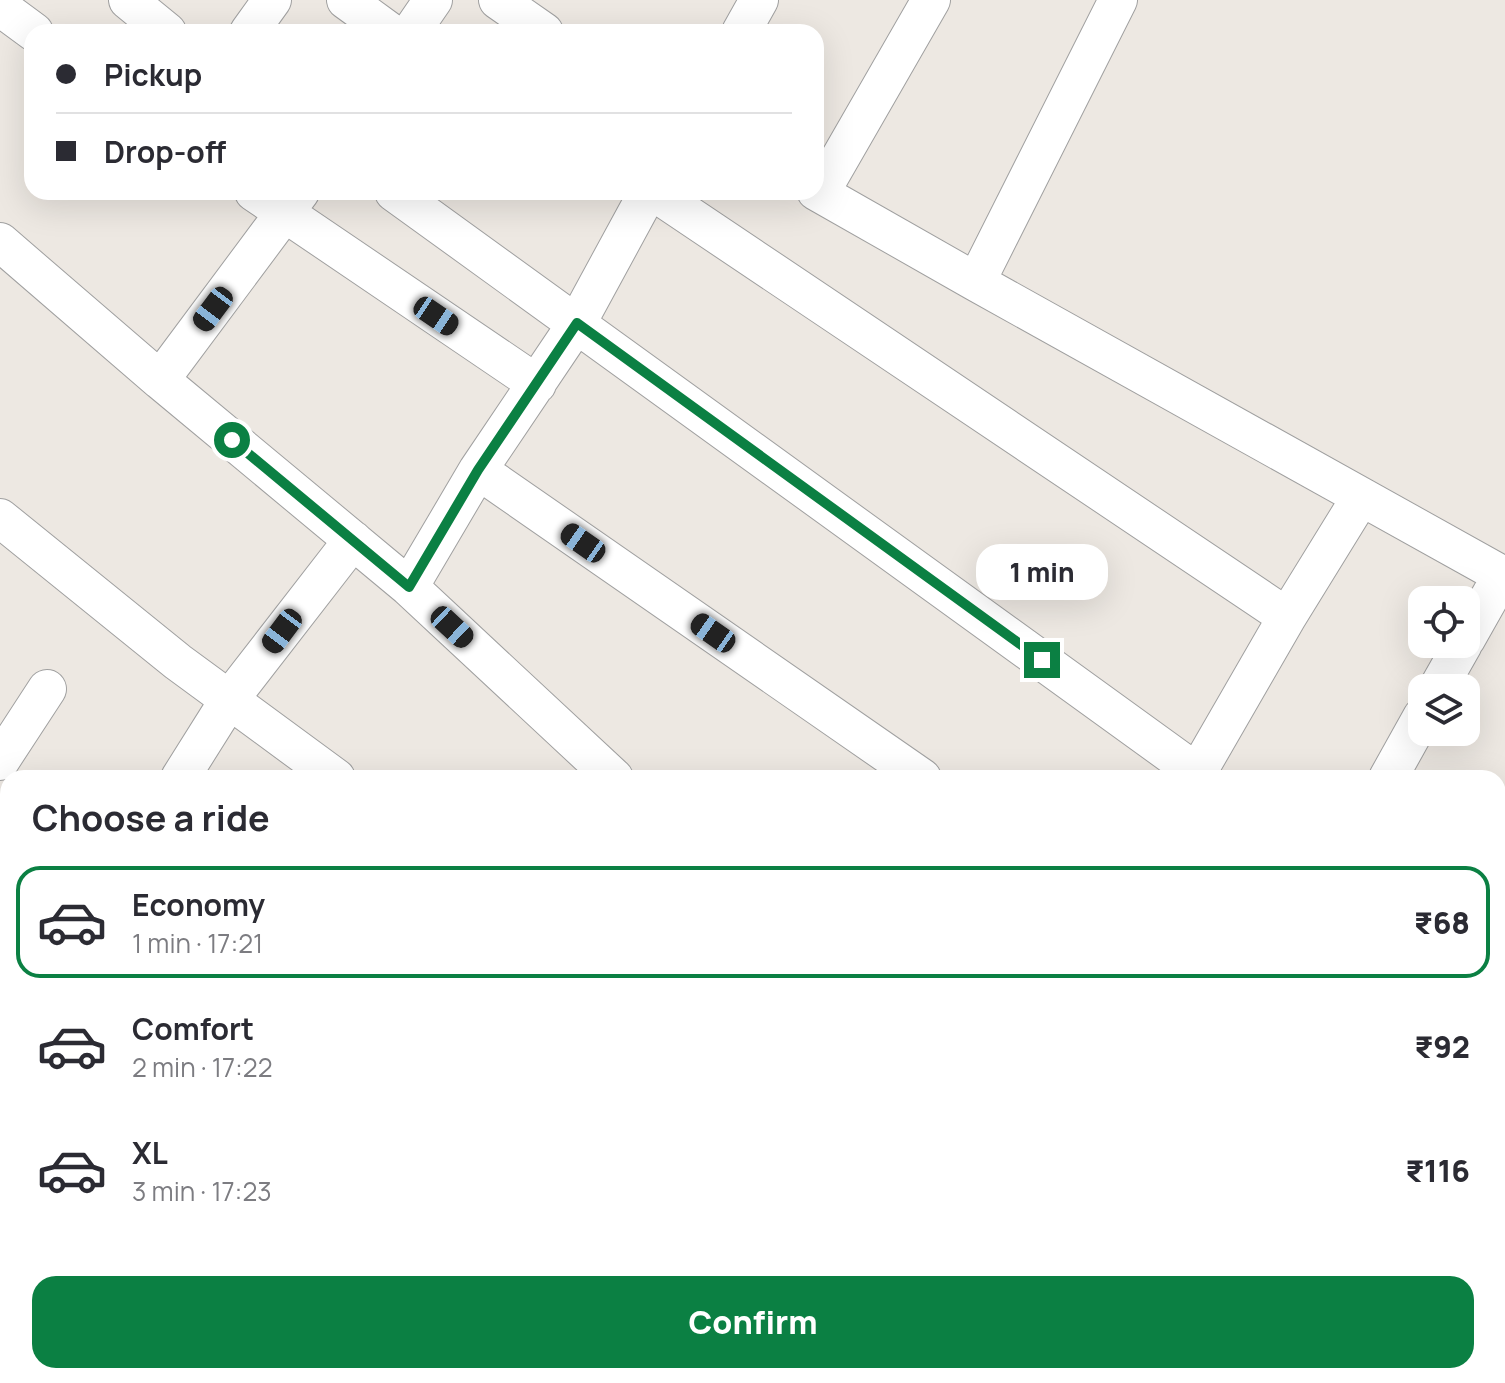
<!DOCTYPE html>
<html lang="en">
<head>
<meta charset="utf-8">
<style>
  body { margin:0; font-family:Manrope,sans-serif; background:#f7f7f7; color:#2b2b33; height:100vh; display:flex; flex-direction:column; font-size:30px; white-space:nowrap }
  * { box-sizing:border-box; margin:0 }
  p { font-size:26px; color:#7c7c81 }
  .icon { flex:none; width:44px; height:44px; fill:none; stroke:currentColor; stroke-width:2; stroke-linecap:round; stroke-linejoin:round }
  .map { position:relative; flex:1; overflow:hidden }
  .panel { position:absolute; left:0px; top:770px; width:1506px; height:614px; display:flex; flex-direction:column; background:#fff; border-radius:24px 24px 0 0; box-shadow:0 8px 32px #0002 }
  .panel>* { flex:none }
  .banner { position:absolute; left:24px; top:24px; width:800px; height:176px; border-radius:24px; box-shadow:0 8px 32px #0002; display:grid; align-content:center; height:176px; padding:0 32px; background:#fff }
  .tools { position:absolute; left:1408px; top:586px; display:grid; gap:16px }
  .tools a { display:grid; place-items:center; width:72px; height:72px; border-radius:16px; background:#fff; box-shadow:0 8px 32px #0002; font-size:40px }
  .end { position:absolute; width:36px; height:36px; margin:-18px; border:10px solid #0b8043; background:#fff; box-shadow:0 0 0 4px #fff }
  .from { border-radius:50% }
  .bubble { position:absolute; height:56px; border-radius:24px; background:#fff; box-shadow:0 8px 32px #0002; font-size:26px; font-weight:800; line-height:56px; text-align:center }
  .car { position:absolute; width:24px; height:48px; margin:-24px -12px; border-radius:10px; box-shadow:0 0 6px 2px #0007; background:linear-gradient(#222 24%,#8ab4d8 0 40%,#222 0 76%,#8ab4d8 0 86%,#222 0) }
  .banner b { display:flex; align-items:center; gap:28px; height:76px; font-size:30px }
  .banner b+b { border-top:2px solid #e1e1e2 }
  .banner i { width:20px; height:20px; background:#2b2b33 }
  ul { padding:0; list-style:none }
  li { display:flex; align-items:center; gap:24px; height:112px; margin:0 16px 12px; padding:0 16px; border:4px solid transparent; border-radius:24px }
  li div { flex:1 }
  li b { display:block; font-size:30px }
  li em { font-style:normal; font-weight:800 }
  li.current { border-color:#0b8043 }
  li>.icon { width:72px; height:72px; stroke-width:1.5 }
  h2 { padding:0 32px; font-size:36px; line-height:96px }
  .button { display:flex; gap:16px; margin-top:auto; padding:16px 32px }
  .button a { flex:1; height:92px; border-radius:24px; background:#0b8043; color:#fff; font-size:32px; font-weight:800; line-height:92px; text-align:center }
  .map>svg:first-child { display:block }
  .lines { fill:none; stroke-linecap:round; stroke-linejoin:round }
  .minor-casing { stroke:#a0a0a0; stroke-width:40 }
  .minor { stroke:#fff; stroke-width:38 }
  .route { stroke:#0b8043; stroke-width:10 }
</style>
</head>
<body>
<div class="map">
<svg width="1505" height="1383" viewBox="0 0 1505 1383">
  <rect width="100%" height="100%" fill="#ede8e2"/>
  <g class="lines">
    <defs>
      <path id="minor" d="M128,0l39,32
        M346,0l44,32
        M498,0l46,32
        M0,7l34,25
        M249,32l23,-32
        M411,32l22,-32
        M741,32l18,-32
        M816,191l160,91 526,293 -36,64
        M254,192l283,192
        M394,192l803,581 90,-156 74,-120
        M654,192l633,425
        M820,193l111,-193
        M0,242l160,138 140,-188
        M976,282l142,-282
        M160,380l249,207 69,-117 99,-147 63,-116 5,-15
        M478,470l444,308
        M0,518l178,144 158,116
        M409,587l205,191
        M1438,688l25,-44
        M0,761l47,-72
        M180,778l49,-78 124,-160
        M1388,778l34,-61
        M1498,931l7,-12
        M0,996l8,5
        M0,1167l8,5
        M1498,1195l7,-20
        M1498,1269l7,3
        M1432,1376l15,7
        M280,1383l4,-7
        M466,1383l3,-7
        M831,1383l3,-7
        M1016,1383l3,-7
        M1176,1383l3,-7
        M1313,1383l4,-7"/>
    </defs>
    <use href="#minor" class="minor-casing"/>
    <use href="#minor" class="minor"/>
  </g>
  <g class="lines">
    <path class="route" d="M232,440l177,147 69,-117 99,-147 465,337"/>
  </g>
</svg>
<div class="tools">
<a><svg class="icon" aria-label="locate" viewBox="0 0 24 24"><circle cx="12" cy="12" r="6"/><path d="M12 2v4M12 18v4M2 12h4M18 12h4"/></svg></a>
<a><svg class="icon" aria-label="layers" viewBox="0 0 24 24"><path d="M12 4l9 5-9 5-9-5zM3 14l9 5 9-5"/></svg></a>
</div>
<i class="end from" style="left:232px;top:440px"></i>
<i class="end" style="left:1042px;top:660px"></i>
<div class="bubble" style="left:976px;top:544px;width:132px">1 min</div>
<i class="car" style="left:213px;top:309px;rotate:217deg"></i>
<i class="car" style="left:436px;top:316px;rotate:124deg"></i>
<i class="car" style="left:583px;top:543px;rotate:305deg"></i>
<i class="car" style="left:452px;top:627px;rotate:133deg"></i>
<i class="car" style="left:282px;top:631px;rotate:217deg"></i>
<i class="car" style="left:713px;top:633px;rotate:305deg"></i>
<div class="banner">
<b><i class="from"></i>Pickup</b>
<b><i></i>Drop-off</b>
</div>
<section class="panel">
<h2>Choose a ride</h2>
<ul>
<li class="current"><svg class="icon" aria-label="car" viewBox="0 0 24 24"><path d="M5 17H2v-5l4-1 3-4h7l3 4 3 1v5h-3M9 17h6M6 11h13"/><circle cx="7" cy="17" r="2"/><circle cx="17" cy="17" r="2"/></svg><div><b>Economy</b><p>1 min · 17:21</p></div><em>₹68</em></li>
<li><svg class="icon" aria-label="car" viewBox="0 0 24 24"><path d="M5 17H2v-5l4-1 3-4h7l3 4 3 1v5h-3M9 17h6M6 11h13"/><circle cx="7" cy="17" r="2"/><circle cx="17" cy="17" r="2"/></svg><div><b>Comfort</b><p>2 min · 17:22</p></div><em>₹92</em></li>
<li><svg class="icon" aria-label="car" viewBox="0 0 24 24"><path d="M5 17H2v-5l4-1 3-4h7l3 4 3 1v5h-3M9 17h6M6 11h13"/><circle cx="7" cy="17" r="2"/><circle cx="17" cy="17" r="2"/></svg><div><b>XL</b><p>3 min · 17:23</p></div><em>₹116</em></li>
</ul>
<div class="button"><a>Confirm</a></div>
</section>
</div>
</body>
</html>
